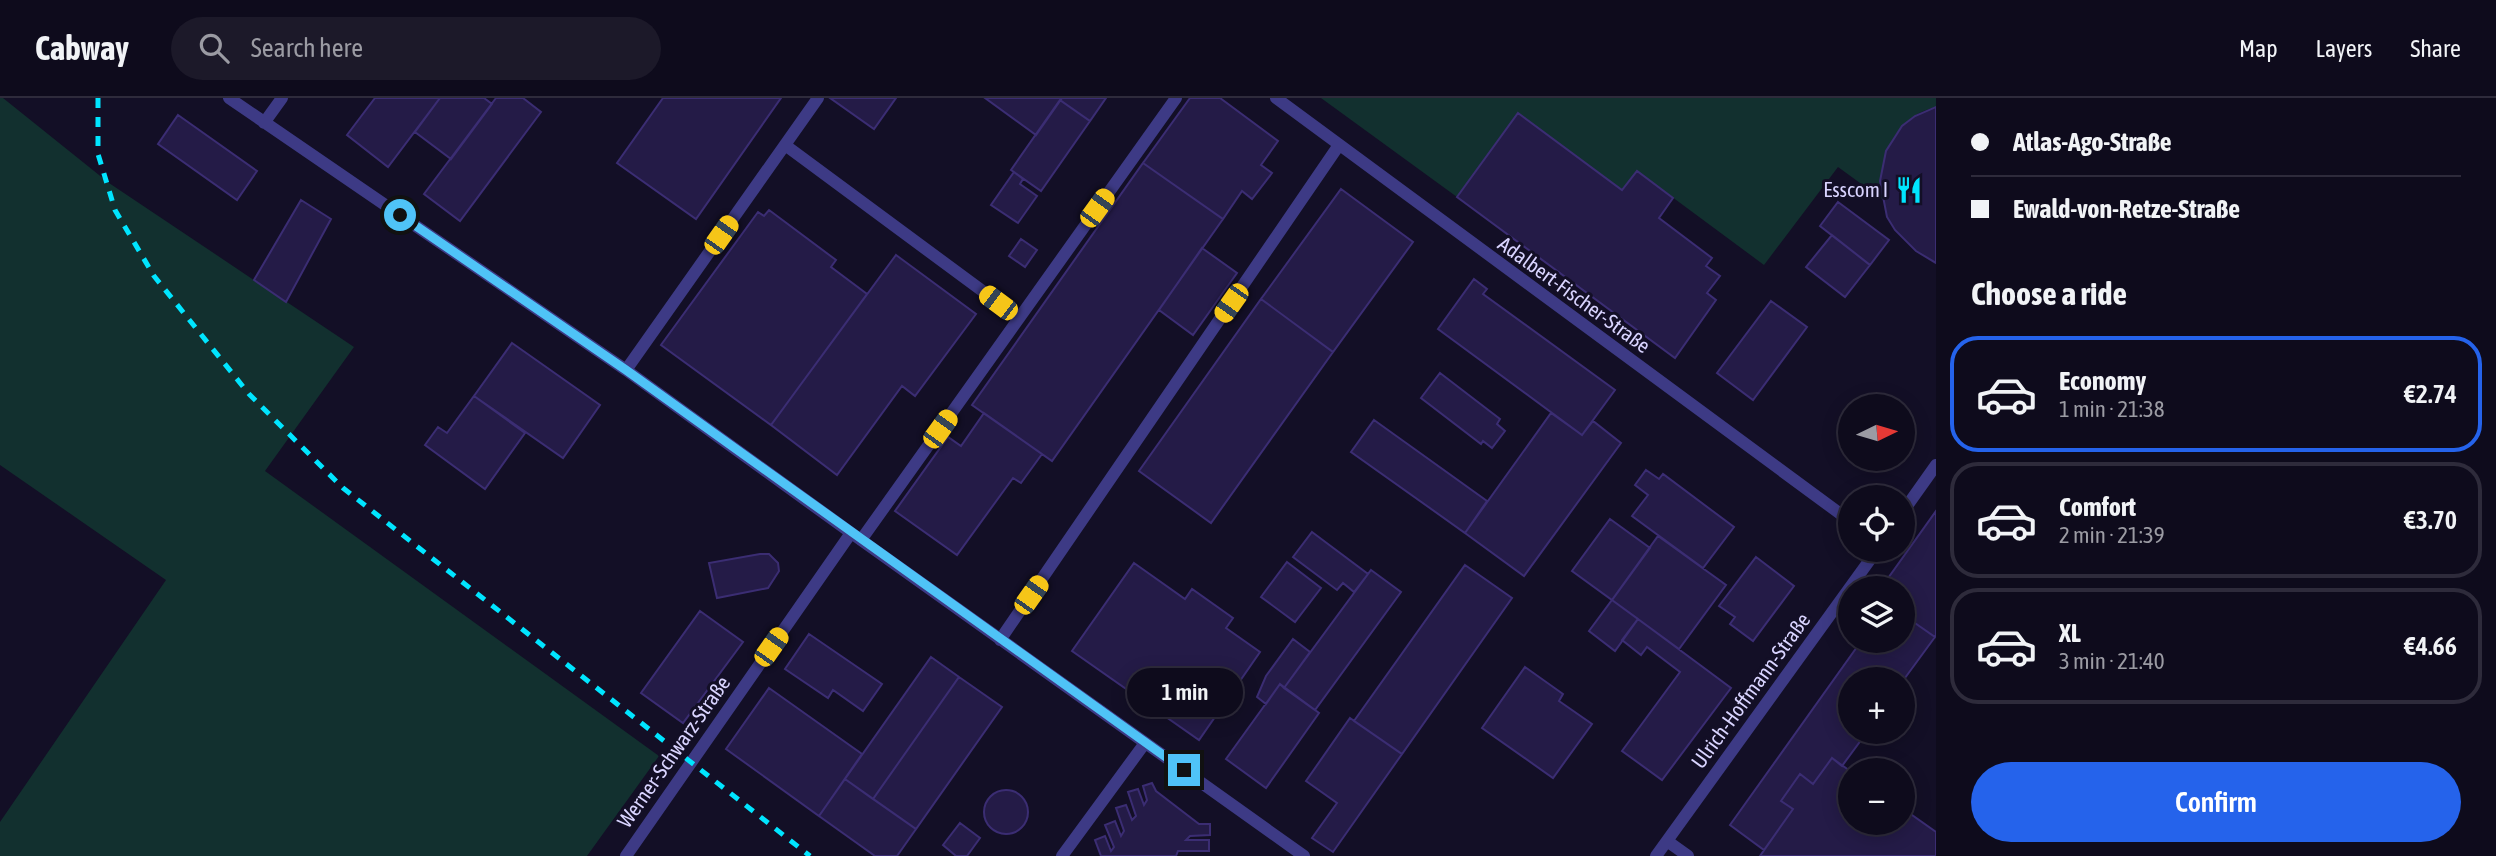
<!DOCTYPE html>
<html lang="en">
<head>
<meta charset="utf-8">
<style>
  body { margin:0; font-family:"Asap Condensed",sans-serif; background:#1c1929; color:#f1f3f6; height:100vh; display:flex; flex-direction:column; font-size:26px; white-space:nowrap }
  * { box-sizing:border-box; margin:0 }
  p { font-size:23px; color:#9b9ba3 }
  .icon { flex:none; width:38px; height:38px; fill:none; stroke:currentColor; stroke-width:2; stroke-linecap:round; stroke-linejoin:round }
  .map { position:relative; flex:1; overflow:hidden }
  .sheet { display:flex; flex-direction:column; background:#0e0b1c; width:560px }
  .sheet>* { flex:none }
  .hud { display:grid; align-content:center; height:154px; padding:0 35px; background:#0e0b1c }
  .needle { width:46px; rotate:85deg }
  .fabs { position:absolute; left:1838px; top:296px; display:grid; gap:14px }
  .fabs a { display:grid; place-items:center; width:77px; height:77px; border-radius:50%; background:#0e0b1c; box-shadow:0 4px 18px #0003,0 0 0 2px #2e2b3b; font-size:35px }
  .end { position:absolute; width:32px; height:32px; margin:-16px; border:9px solid #4fc3f7; background:#111; box-shadow:0 0 0 4px #111 }
  .from { border-radius:50% }
  .bubble { position:absolute; height:49px; border-radius:24px; background:#0e0b1c; box-shadow:0 4px 18px #0003,0 0 0 2px #2e2b3b; font-size:23px; font-weight:600; line-height:49px; text-align:center }
  .car { position:absolute; width:21px; height:42px; margin:-21px -10px; border-radius:9px; box-shadow:0 0 5px 2px #0007; background:linear-gradient(#f5c518 24%,#345 0 40%,#f5c518 0 76%,#345 0 86%,#f5c518 0) }
  .hud b { display:flex; align-items:center; gap:24px; height:66px; font-size:26px }
  .hud b+b { border-top:2px solid #2e2b3b }
  .hud i { width:18px; height:18px; background:#f1f3f6 }
  ul { padding:0; list-style:none }
  li { display:flex; align-items:center; gap:21px; height:116px; margin:0 14px 10px; padding:0 21px; border:4px solid #2e2b3b; border-radius:28px }
  li div { flex:1 }
  li b { display:block; font-size:26px }
  li em { font-style:normal; font-weight:600 }
  li.selected { border-color:#2563eb }
  li>.icon { width:63px; height:63px; stroke-width:1.5 }
  h2 { padding:0 35px; font-size:32px; line-height:84px }
  .button { display:flex; gap:14px; margin-top:auto; padding:14px 35px }
  .button a { flex:1; height:80px; border-radius:42px; background:#2563eb; color:#fff; font-size:28px; font-weight:600; line-height:80px; text-align:center }
  header { display:flex; align-items:center; gap:42px; box-sizing:border-box; height:98px; padding:0 35px; background:#0e0b1c; border-bottom:2px solid #2e2b3b }
  header strong { font-size:33px }
  nav { display:flex; gap:38px; margin-inline-start:auto; font-size:24px }
  .search { width:490px; height:63px; background:#1c1929; display:flex; align-items:center; gap:18px; box-sizing:border-box; padding:0 24px; border-radius:38px; color:#9b9ba3; font-size:26px }
  main { display:flex; flex:1; min-height:0 }
  .map>svg:first-child { display:block }
  .green { fill:#12302f }
  .building { fill:#241b47; stroke:#3b2d73; stroke-width:2 }
  .lines { fill:none; stroke-linecap:round; stroke-linejoin:round }
  .lane { stroke:#3d3a85; stroke-width:12 }
  .rail { stroke:#00e5ff; stroke-width:5; stroke-dasharray:10 9; stroke-linecap:butt }
  .route { stroke:#4fc3f7; stroke-width:9 }
  .labels { text-anchor:middle; stroke-width:6; stroke-linejoin:round; paint-order:stroke }
  .poi-label { font-size:21px; fill:#d9d4ff; stroke:#130f26; text-anchor:end }
  .street-label { font-size:21px; fill:#d9d4ff; stroke:#130f26 }
</style>
</head>
<body>
<header>
<strong>Cabway</strong>
<div class="search"><svg class="icon" aria-label="search" viewBox="0 0 24 24"><circle cx="10" cy="10" r="6"/><path d="M15 15l6 6"/></svg>Search here</div>
<nav><a>Map</a><a>Layers</a><a>Share</a></nav>
</header>
<main>
<div class="map">
<svg width="1936" height="758" viewBox="0 0 1936 758">
  <rect width="100%" height="100%" fill="#130f26"/>
  <path class="green" d="M0,0h3l106,85 245,164 -89,124 394,285 -72,100h-587v-34l166,-242 -166,-115z
    M1321,0h615v9c-43,10 -58,52 -54,92l-44,-32 -74,98 -127,-94 -15,19 -104,-76 -61,83z"/>
  <path class="building" d="M375,0h65l-52,69 -41,-32z
    M440,0h44l8,6 -41,55 -36,-27z
    M496,0h27l18,14 -81,109 -36,-27z
    M663,0h118l-85,121 -79,-56z
    M830,0h66l-22,31z
    M985,0h77l-26,37z
    M1062,0h44l-16,23 -30,-21z
    M1190,0h30l58,43 -17,24 11,8 -20,26 -10,-8 -19,28 -80,-56z
    M1060,2l30,21 -49,70 -30,-21z
    M1936,9v156l-20,-12 -21,-21 -8,-13 -7,-36 6,-30 16,-25 13,-10z
    M1518,15l104,77 15,-19 36,27 -14,20 53,40 -6,8 14,10 -13,17 9,7 -41,58 -218,-161z
    M178,17l79,56 -20,29 -79,-56z
    M1143,65l80,56 -171,242 -80,-56z
    M1014,74l9,7 -3,5 17,12 -19,27 -27,-18z
    M1341,91l72,53 -80,110 -72,-53z
    M301,102l30,19 -45,83 -32,-22z
    M1838,104l51,38 -19,25 -50,-39z
    M769,112l67,50 -5,7 36,27 -96,131 -110,-80 97,-133 6,4z
    M1832,137l38,30 -25,32 -39,-30z
    M1021,141l16,11 -12,17 -16,-11z
    M1202,150l35,25 -44,62 -34,-25z
    M896,157l80,59 -61,82 -13,-10 -65,89 -66,-50z
    M1474,181l13,10 -4,5 132,96 -33,45 -144,-106z
    M1261,201l72,53 -122,171 -72,-52z
    M1771,203l36,26 -54,73 -36,-27z
    M512,245l88,62 -37,53 -89,-62z
    M1440,275l60,46 -3,5 8,7 -13,17 -9,-7 -2,3 -60,-46z
    M474,298l51,37 -40,56 -60,-44 13,-18 9,6z
    M984,315l58,41 -21,29 -8,-5 -56,77 -62,-44 53,-74 13,9z
    M1551,315l31,22 11,-14 28,22 -97,133 -59,-43z
    M1374,322l113,81 -22,32 -114,-81z
    M1646,372l13,9 4,-5 71,53 -31,41 -71,-52 16,-21 -13,-10z
    M1936,413v124l-1,2 -33,-23v-26h-21z
    M1610,421l40,29 -38,52 -40,-29z
    M1312,434l56,42 -14,18 -11,-9 -6,7 -44,-33z
    M1658,438l68,49 -47,64 -67,-49z
    M760,456h9l9,9 1,8 -11,17 -51,10 -8,-35z
    M1756,459l38,29 -41,55 -23,-17 5,-7 -16,-11z
    M1287,464l34,26 -26,34 -34,-25z
    M1134,465l51,36 7,-10 41,29 -7,10 34,24 -61,88 -127,-89z
    M1465,467l47,33 -110,156 -48,-33z
    M1371,472l30,22 -86,118 -31,-22z
    M1612,502l26,19 -23,32 -26,-20z
    M700,513l43,31 -60,81 -42,-30z
    M1902,516l33,23 -33,45v-3h-52v53h17l-25,34 -10,-8 -19,26 -13,-10 -19,27 12,8 -29,41 -34,-25 132,-185h40z
    M1638,521l93,69 -69,92 -40,-29 58,-79 -33,-25 -6,8 -19,-15z
    M809,536l73,50 -19,27 -30,-21 -5,8 -43,-29z
    M1293,541l17,13 -26,36 -4,-4 -14,20 -9,-7 9,-21z
    M931,559l28,20 -86,122 -28,-20z
    M1525,569l38,27 -4,7 33,23 -39,54 -71,-50z
    M959,579l43,30 -86,122 -43,-30z
    M1280,586l39,29 -53,75 -40,-29z
    M769,590l93,66 -43,62 -93,-67z
    M1350,620l52,36 -69,98 -21,-14 25,-35 -31,-22z
    M1832,660l18,13v51h52v-14l34,24v24h-176l33,-47 -12,-8 19,-27 13,10z
    M845,681l71,50 -19,27h-22l-56,-40z
    M1152,685l4,8 43,33h11v11l-20,1 -4,4h23v11h-31l-2,5h-75l-6,-16 10,-4 6,15 3,-4 -9,-22 10,-4 6,15 3,-5 -8,-23 10,-3 6,15 4,-4 -8,-24 10,-3 6,16 3,-5 -4,-14z
    M984 714a22 22 0 1 1 44 0a22 22 0 1 1-44 0Z
    M960,725l20,15 -13,18h-11l-13,-11z"/>
  <g class="lines">
    <path class="lane" d="M229,0l397,272 235,170 443,316
      M1276,0l574,423
      M264,25l18,-25
      M785,47l234,173
      M626,272l192,-272
      M1902,415l34,-48
      M861,442l315,-442
      M1000,542l339,-495
      M1667,743l21,15
      M626,758l225,-323
      M1062,758l83,-113
      M1656,758l221,-306"/>
    <path class="rail" d="M98,0v56l17,56 39,66 95,118 94,94 467,368"/>
  </g>
  <g class="lines">
    <path class="route" d="M400,117l226,155 558,400"/>
  </g>
  <defs>
    <symbol id="restaurant-bare" viewBox="-9 -9 18 18"><path d="M-5-6h1v4h1v-4h1v4h1v-4h1v5L-1.5 .5V6h-2V.5L-5-1ZM5-6V6H3V1.5H1.5Q1.5-4 5-6Z" fill="#00e5ff" stroke="#130f26" stroke-width="2.5" paint-order="stroke"/></symbol>
  </defs>
  <g fill-rule="evenodd">
    <use href="#restaurant-bare" x="1890" y="73" width="38" height="38"/>
  </g>
  <g class="labels">
    <g class="poi-label">
      <text x="1888" y="99">Esscom I</text>
    </g>
    <g class="street-label">
      <text transform="translate(1574 197) rotate(36)" y="7">Adalbert-Fischer-Straße</text>
      <text transform="translate(1751 593) rotate(-54)" y="7">Ulrich-Hoffmann-Straße</text>
      <text transform="translate(674 654) rotate(-55)" y="7">Werner-Schwarz-Straße</text>
    </g>
  </g>
</svg>
<div class="fabs">
<a><svg class="needle" viewBox="-14 -14 28 28"><path d="M0-13l5 13h-10z" fill="#e53935"/><path d="M0 13l5-13h-10z" fill="#9b9ba3"/></svg></a>
<a><svg class="icon" aria-label="locate" viewBox="0 0 24 24"><circle cx="12" cy="12" r="6"/><path d="M12 2v4M12 18v4M2 12h4M18 12h4"/></svg></a>
<a><svg class="icon" aria-label="layers" viewBox="0 0 24 24"><path d="M12 4l9 5-9 5-9-5zM3 14l9 5 9-5"/></svg></a>
<a>+</a>
<a>−</a>
</div>
<i class="end from" style="left:400px;top:117px"></i>
<i class="end" style="left:1184px;top:672px"></i>
<div class="bubble" style="left:1127px;top:570px;width:116px">1 min</div>
<i class="car" style="left:1097px;top:110px;rotate:36deg"></i>
<i class="car" style="left:721px;top:137px;rotate:35deg"></i>
<i class="car" style="left:998px;top:205px;rotate:307deg"></i>
<i class="car" style="left:1231px;top:205px;rotate:215deg"></i>
<i class="car" style="left:940px;top:331px;rotate:36deg"></i>
<i class="car" style="left:1031px;top:497px;rotate:35deg"></i>
<i class="car" style="left:771px;top:549px;rotate:35deg"></i>
</div>
<section class="sheet">
<div class="hud">
<b><i class="from"></i>Atlas-Ago-Straße</b>
<b><i></i>Ewald-von-Retze-Straße</b>
</div>
<h2>Choose a ride</h2>
<ul>
<li class="selected"><svg class="icon" aria-label="car" viewBox="0 0 24 24"><path d="M5 17H2v-5l4-1 3-4h7l3 4 3 1v5h-3M9 17h6M6 11h13"/><circle cx="7" cy="17" r="2"/><circle cx="17" cy="17" r="2"/></svg><div><b>Economy</b><p>1 min · 21:38</p></div><em>€2.74</em></li>
<li><svg class="icon" aria-label="car" viewBox="0 0 24 24"><path d="M5 17H2v-5l4-1 3-4h7l3 4 3 1v5h-3M9 17h6M6 11h13"/><circle cx="7" cy="17" r="2"/><circle cx="17" cy="17" r="2"/></svg><div><b>Comfort</b><p>2 min · 21:39</p></div><em>€3.70</em></li>
<li><svg class="icon" aria-label="car" viewBox="0 0 24 24"><path d="M5 17H2v-5l4-1 3-4h7l3 4 3 1v5h-3M9 17h6M6 11h13"/><circle cx="7" cy="17" r="2"/><circle cx="17" cy="17" r="2"/></svg><div><b>XL</b><p>3 min · 21:40</p></div><em>€4.66</em></li>
</ul>
<div class="button"><a>Confirm</a></div>
</section>
</main>
</body>
</html>
